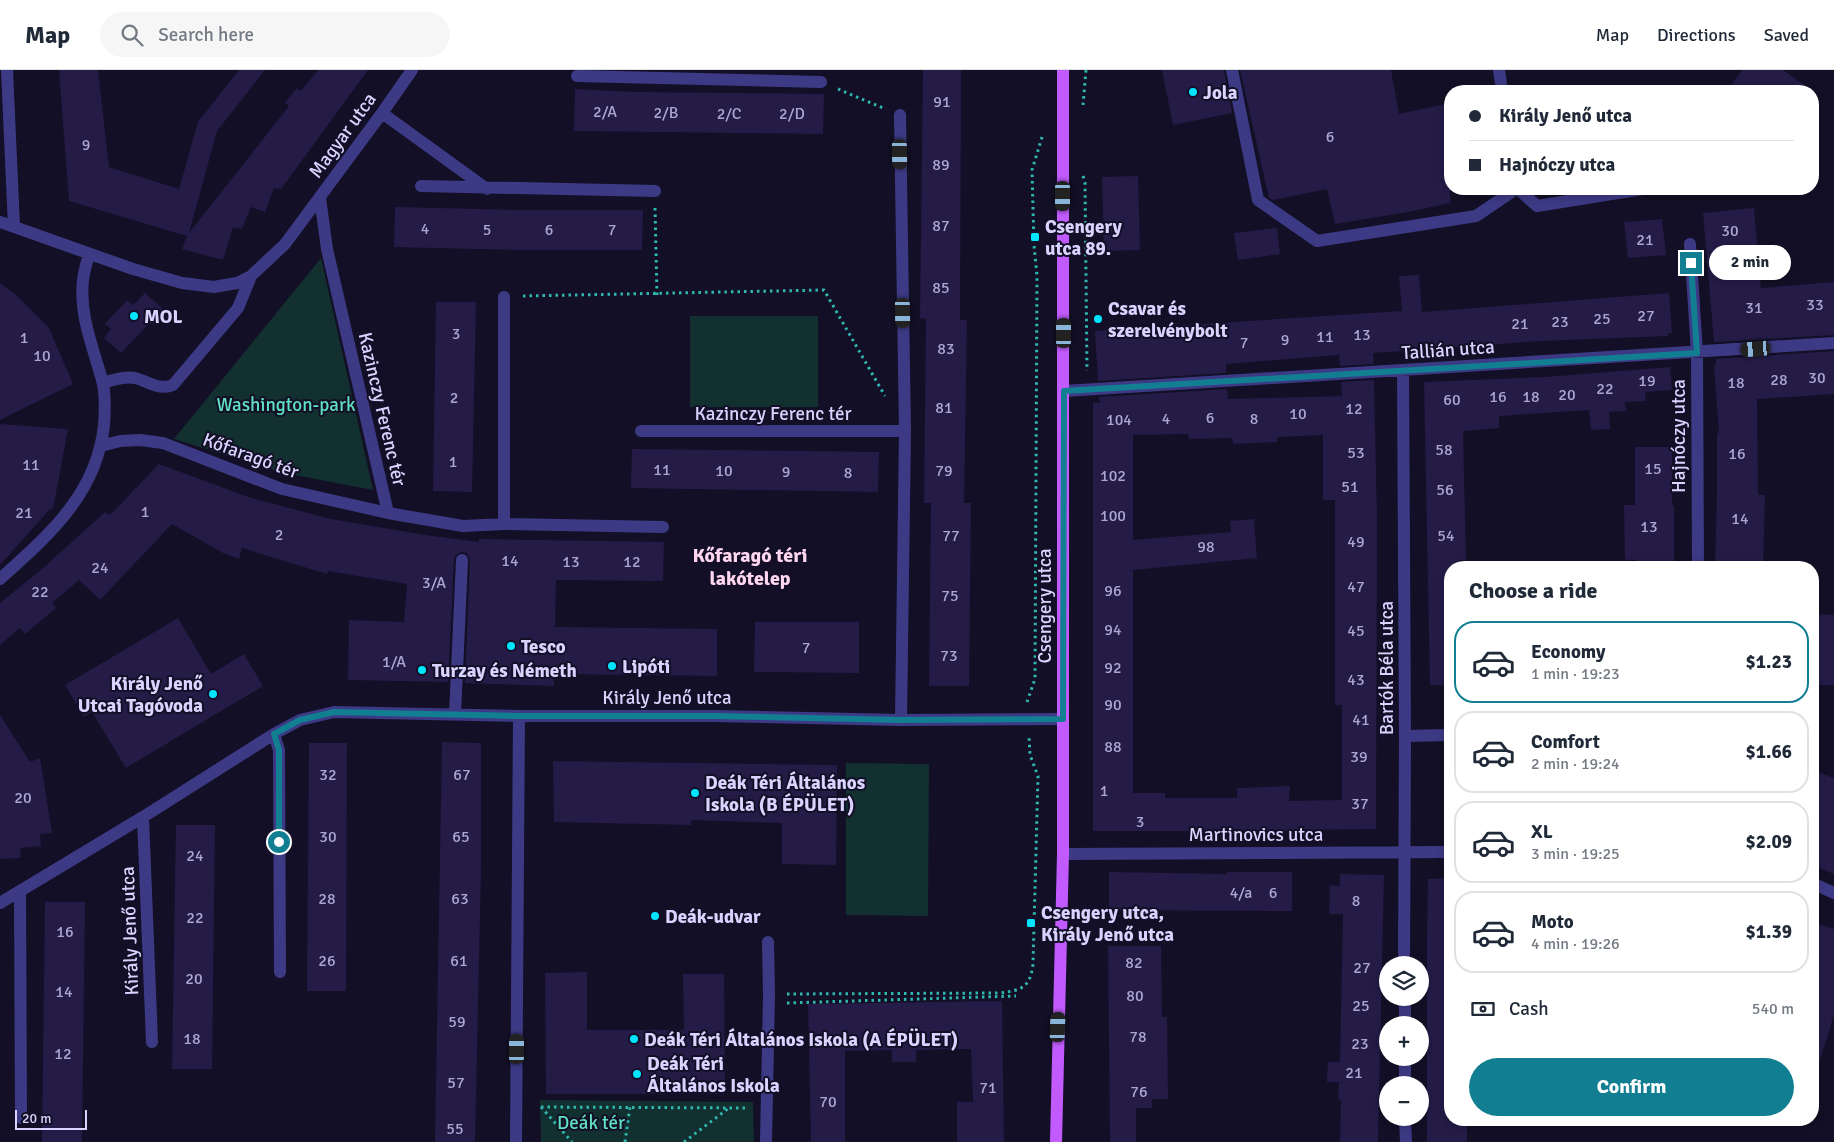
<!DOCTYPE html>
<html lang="en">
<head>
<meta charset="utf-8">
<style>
  body { margin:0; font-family:Signika,sans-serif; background:#f6f6f7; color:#1f2937; height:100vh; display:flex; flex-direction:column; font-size:19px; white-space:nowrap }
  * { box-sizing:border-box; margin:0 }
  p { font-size:16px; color:#747a83 }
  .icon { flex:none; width:28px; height:28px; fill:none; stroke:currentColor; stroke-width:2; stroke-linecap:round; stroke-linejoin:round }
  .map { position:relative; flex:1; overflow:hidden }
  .side { position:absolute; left:1444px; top:491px; width:375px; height:565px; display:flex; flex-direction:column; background:#fff; border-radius:20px; box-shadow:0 2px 8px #0003 }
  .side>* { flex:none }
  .banner { position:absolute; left:1444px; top:15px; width:375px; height:110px; border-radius:20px; box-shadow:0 2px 8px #0003; display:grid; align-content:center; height:110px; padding:0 25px; background:#fff }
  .fabs { position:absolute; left:1379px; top:886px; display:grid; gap:10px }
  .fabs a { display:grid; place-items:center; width:50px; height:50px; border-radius:50%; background:#fff; box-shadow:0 2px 8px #0003; font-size:25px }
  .scale { position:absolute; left:15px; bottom:12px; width:72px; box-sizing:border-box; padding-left:5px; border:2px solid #d9d4ff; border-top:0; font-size:14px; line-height:18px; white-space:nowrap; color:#d9d4ff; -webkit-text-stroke:4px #130f26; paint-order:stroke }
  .end { position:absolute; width:22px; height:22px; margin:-11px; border:6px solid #117e91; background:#fff; box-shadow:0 0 0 2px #fff }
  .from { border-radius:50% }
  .bubble { position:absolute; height:35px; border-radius:18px; background:#fff; box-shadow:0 2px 8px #0003; font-size:16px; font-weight:800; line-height:35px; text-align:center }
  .car { position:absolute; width:15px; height:30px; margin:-15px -8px; border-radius:6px; box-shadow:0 0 4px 1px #0007; background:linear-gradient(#222 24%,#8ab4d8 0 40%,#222 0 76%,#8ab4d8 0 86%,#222 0) }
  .banner b { display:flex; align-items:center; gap:18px; height:48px; font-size:19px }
  .banner b+b { border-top:1px solid #e0e1e3 }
  .banner i { width:12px; height:12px; background:#1f2937 }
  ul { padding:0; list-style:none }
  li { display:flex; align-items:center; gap:15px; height:82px; margin:0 10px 8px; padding:0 15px; border:2px solid #e0e1e3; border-radius:20px }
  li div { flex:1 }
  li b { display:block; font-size:19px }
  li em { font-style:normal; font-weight:800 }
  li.active { border-color:#117e91 }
  li>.icon { width:45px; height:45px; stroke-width:1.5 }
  h2 { padding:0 25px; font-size:22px; line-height:60px }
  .pay { display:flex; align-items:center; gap:12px; height:55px; padding:0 25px; font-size:19px }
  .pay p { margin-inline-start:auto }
  .cta { display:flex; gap:10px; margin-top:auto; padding:10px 25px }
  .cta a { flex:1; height:58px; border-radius:30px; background:#117e91; color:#fff; font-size:20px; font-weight:800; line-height:58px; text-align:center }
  header { display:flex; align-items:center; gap:30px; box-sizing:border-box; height:70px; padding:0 25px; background:#fff; border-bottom:1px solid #e0e1e3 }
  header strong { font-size:24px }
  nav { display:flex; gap:28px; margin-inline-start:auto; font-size:18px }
  .search { width:350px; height:45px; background:#f6f6f7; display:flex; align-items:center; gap:12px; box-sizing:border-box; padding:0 18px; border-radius:28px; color:#747a83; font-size:19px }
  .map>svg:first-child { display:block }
  .green { fill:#12302f }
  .building { fill:#241b47; fill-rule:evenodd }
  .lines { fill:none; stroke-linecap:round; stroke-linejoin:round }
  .path { stroke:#2fb8b0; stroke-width:3; stroke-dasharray:2.5 4; stroke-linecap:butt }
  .minor { stroke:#3d3a85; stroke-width:12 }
  .major { stroke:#c25bff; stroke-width:12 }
  .route { stroke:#117e91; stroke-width:6 }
  .poi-dot { fill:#00e5ff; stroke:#130f26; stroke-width:2 }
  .labels { text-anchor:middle; stroke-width:4; stroke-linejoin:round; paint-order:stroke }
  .number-label { font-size:16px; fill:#aca6d1 }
  .poi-label { font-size:19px; font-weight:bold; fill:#d9d4ff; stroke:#130f26; text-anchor:start }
  .street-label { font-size:19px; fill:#d9d4ff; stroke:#130f26 }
  .park-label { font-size:19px; fill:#5fe0c0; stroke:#130f26 }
  .neighbourhood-label { font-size:20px; font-weight:bold; fill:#ffd6f0; stroke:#130f26 }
</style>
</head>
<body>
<header>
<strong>Map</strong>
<div class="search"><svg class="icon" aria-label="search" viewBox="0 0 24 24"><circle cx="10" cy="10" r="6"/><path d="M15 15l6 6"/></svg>Search here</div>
<nav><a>Map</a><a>Directions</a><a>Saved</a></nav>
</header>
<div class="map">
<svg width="1834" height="1072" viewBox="0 0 1834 1072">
  <rect width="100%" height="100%" fill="#130f26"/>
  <path class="green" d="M321,188l52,232 -89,-17 -110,-34z
    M690,246h128v91h-128z
    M846,693l83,1 -1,152 -82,-1z
    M540,1030l213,2 1,40h-213z"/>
  <path class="building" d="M59,0h39l11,97 70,22 19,-67 41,-52h26l-48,61 -28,102 100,-127 -4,-3 12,-15 4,3 17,-21h50l-87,119 -7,-1 -9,24 -14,-5 -9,22 -9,-2 -10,33 -41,-11 5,-13 -118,-35z
    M923,0h38l-1,250h7l-3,183h7l-2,183h-40l2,-183h-7l2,-184 -6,-1z
    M1162,0h62l8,43 -59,12z
    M1240,0h151l8,44 51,-11v100l-42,9 -73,12 -8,-35 -54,11 -4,-2z
    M1742,0h41l30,21h-86z
    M575,19l60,3 189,2 -1,40 -249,-3z
    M1138,106l2,74 -36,1 -2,-74z
    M395,137l123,3h125l-1,40h-125l-123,-3z
    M1754,138l7,80 73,-6v53l-120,7 -11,-129z
    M1662,149l4,36 -38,3 -4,-36z
    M1277,158l3,26 -42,6 -4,-27z
    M1419,205l3,37 247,-19 3,40h-4v3l-127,5 -168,12 1,11 -34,2 -1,-11 -113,9v9l-128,8 -3,-50 307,-20 -3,-35z
    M0,213l15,11 34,34 24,56 -73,36z
    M145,223l18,16 -42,44 -17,-15 7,-9 -6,-5 22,-24 6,5z
    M436,232h40l-4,190 -39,-1z
    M1834,281v43l-77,5 1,96h7l-2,73h-48l2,-73v-62h2l-5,-68h2v-6z
    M1670,297l2,23 -27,2 1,9 -21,1 1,9 -17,1 1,17 -19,1 -2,-20 -90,6v12l-36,3 3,129h-6v8h-10v117h-20l-6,-303 121,-5z
    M1374,310l3,138 -1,311 -144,2h-139v-428h7l-1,-6 128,-8 1,10 114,-3 -1,-14zM1188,364l1,5 43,-1 1,6 44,-2v-5l46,-2v65h12v205h7v95l-53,1 1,-15 -53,2v10h-72v-5h-32v-223l124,-12 -3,-39 -24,2 1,11 -98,8v-105z
    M0,354l68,5 -15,80h-3l-50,56z
    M1635,377h37v58h2v63h-37v-8h-12l-1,-55h11z
    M632,379l247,3 -1,40 -247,-4z
    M159,394l92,34 80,21 94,16 54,7v-3l185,3 -1,39 -107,-1 -1,47 162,2v47l-163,-2v12l-88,-3 -1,-1 5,-122 -3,-7 -5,-1 -7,3 -1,5 -6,122 -100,-2 1,-60 55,2 3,-38 -79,-13 -1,3 -85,-26 -3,11 -16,-6 -51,-29 -72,76 -21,-20 -27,23 4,5 -31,26 -5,-6 -20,17v-42l42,-34 63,-57 5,3z
    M1812,544l22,1v70h-22z
    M178,548l33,56 33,-20 19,32 -137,82 -34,-56 -8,5 -19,-32z
    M755,552h104v51l-105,-1z
    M0,645l30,47 10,-4 12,75 -12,1 1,12 -21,2 1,10 -21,1z
    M442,672l39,1v125l-6,274h-40z
    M309,673h38l-1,248h-39z
    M553,691l284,4 -1,100 -54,-1v-41l-91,-3v5l-137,-3z
    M1812,700l22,8v96l-22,-9z
    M176,755h39l-3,244h-40z
    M1109,802l118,2v-2h65v39l-183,-1z
    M1340,804l44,1 -6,267h-38l1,-42 -3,-1 1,-17h-12l1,-20h12l3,-148h-14l1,-29 10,1z
    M1450,808v242h17v22h-40v-203l1,-60z
    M45,832h40l-3,240h-40z
    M1812,852l22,7v86l-17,55 -5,-1z
    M1108,876h53l1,71h5l1,82h-16v9h-16v34h-26z
    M587,902v58h97l-1,-56h41l1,120h-179l-1,-121z
    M1002,931l2,141h-47v-40h16l-2,-53 -55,1v12h-24v-12l-47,1v91h-34l-3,-138z"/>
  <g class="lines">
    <path class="path" d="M838,19l45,19
      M1083,35l3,-35
      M1083,106l2,7 2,188
      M655,138l2,87
      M523,226l301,-6 61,106
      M1027,632l8,-23 2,-403 -3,-31 -2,-75 11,-36
      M787,924l213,-1c22,-3 30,-5 33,-29l5,-188 -8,-21 -1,-19
      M787,933l229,-7
      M541,1037l208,1
      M541,1037l31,35
      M625,1072l5,-35
      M684,1072l45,-34"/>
    <path class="minor" d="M7,0l7,157
      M1232,0l26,130 59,41 159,-25 40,-27
      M1499,0l3,21
      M577,6l244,6
      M382,43l105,76
      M900,45l5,316 -4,289
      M421,116l234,5
      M1518,119l19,17 106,-17
      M320,128l7,51 61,264
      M0,152l133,47 49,14 32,4 23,-4 14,-7 34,-32 97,-131 30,-43
      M1690,174l7,109 1,215
      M504,227v227
      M1403,301l2,365 -1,229
      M103,313c10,-3 21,-7 32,-5 13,3 24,13 38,7l65,-77 13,-32
      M1064,321l770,-48
      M641,361h264
      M101,376l19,-5 20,-1 23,3 119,46 106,24 75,13 41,-2 159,3
      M0,509c48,-43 97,-85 104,-154 1,-14 2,-31 -2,-45 -9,-33 -23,-65 -19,-100 1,-9 4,-18 6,-26
      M455,644l7,-154
      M274,664l5,16 1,222
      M1405,666l45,-1
      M143,747l9,225
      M1063,784l387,-2
      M1812,813l22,10
      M20,823l1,225
      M0,833l143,-86 131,-83 26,-14 34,-8 185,4h195l187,4 162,-1
      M1405,928v27
      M1405,988v27
      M1405,1048l1,24
      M516,1072l3,-426
      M766,1072l3,-147 -1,-53"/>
    <path class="major" d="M1056,1072l7,-288v-784"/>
  </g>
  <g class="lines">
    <path class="route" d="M279,772v-92l-5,-16 26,-14 34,-8 185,4h195l187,4 162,-1 1,-328 633,-38 -6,-90"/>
  </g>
  <g class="poi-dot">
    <circle cx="1193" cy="22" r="5"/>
    <rect x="1030" y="162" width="10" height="10" rx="2.5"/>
    <circle cx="134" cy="246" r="5"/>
    <circle cx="1098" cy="249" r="5"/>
    <circle cx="511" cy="576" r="5"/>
    <circle cx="612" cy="596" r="5"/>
    <circle cx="422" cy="600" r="5"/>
    <circle cx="213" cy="624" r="5"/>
    <circle cx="695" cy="723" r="5"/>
    <circle cx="655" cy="846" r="5"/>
    <rect x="1026" y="848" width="10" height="10" rx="2.5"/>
    <circle cx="634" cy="969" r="5"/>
    <circle cx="637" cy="1004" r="5"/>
  </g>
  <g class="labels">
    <g class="number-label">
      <text x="942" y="37">91</text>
      <text x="605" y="47">2/A</text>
      <text x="666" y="48">2/B</text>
      <text x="729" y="49">2/C</text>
      <text x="792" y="49">2/D</text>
      <text x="1330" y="72">6</text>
      <text x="86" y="80">9</text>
      <text x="941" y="100">89</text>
      <text x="941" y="161">87</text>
      <text x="425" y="164">4</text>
      <text x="487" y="165">5</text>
      <text x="549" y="165">6</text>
      <text x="612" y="165">7</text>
      <text x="1730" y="166">30</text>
      <text x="1645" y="175">21</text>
      <text x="941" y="223">85</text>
      <text x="1815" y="240">33</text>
      <text x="1754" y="243">31</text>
      <text x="1646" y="251">27</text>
      <text x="1602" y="254">25</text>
      <text x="1560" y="257">23</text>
      <text x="1520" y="259">21</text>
      <text x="456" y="269">3</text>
      <text x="1362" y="270">13</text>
      <text x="1325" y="272">11</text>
      <text x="24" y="273">1</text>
      <text x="1285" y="275">9</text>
      <text x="1244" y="278">7</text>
      <text x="946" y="284">83</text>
      <text x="42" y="291">10</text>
      <text x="1817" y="313">30</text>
      <text x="1779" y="315">28</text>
      <text x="1647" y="316">19</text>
      <text x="1736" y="318">18</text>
      <text x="1605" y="324">22</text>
      <text x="1567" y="330">20</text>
      <text x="1498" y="332">16</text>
      <text x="1531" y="332">18</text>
      <text x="454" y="333">2</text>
      <text x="1452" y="335">60</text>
      <text x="944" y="343">81</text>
      <text x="1354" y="344">12</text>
      <text x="1298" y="349">10</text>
      <text x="1210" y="353">6</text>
      <text x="1166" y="354">4</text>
      <text x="1254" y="354">8</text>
      <text x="1119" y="355">104</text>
      <text x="1444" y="385">58</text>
      <text x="1356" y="388">53</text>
      <text x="1737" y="389">16</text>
      <text x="453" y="397">1</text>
      <text x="31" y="400">11</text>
      <text x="1653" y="404">15</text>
      <text x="662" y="405">11</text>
      <text x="724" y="406">10</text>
      <text x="944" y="406">79</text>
      <text x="786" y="407">9</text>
      <text x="848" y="408">8</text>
      <text x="1113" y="411">102</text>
      <text x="1350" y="422">51</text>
      <text x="1445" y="425">56</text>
      <text x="145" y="447">1</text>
      <text x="24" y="448">21</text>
      <text x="1113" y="451">100</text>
      <text x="1740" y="454">14</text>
      <text x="1649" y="462">13</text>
      <text x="279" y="470">2</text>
      <text x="951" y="471">77</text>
      <text x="1446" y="471">54</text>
      <text x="1356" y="477">49</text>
      <text x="1206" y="482">98</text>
      <text x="510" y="496">14</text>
      <text x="571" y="497">13</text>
      <text x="632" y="497">12</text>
      <text x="100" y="503">24</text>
      <text x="434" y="518">3/A</text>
      <text x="1356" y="522">47</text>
      <text x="1113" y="526">96</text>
      <text x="40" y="527">22</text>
      <text x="950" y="531">75</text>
      <text x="1113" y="565">94</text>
      <text x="1356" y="566">45</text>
      <text x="806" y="583">7</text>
      <text x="949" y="591">73</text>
      <text x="394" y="597">1/A</text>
      <text x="1113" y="603">92</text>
      <text x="1356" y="615">43</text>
      <text x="1113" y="640">90</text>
      <text x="1361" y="655">41</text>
      <text x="1113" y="682">88</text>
      <text x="1359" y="692">39</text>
      <text x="328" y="710">32</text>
      <text x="462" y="710">67</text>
      <text x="1104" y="726">1</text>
      <text x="23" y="733">20</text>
      <text x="1360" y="739">37</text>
      <text x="1140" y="757">3</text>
      <text x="328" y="772">30</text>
      <text x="461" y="772">65</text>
      <text x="195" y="791">24</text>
      <text x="1241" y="828">4/a</text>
      <text x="1273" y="828">6</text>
      <text x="327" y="834">28</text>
      <text x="460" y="834">63</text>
      <text x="1356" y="836">8</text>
      <text x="195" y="853">22</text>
      <text x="65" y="867">16</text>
      <text x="327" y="896">26</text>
      <text x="459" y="896">61</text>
      <text x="1134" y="898">82</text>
      <text x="1362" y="903">27</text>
      <text x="194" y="914">20</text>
      <text x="64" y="927">14</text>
      <text x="1135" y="931">80</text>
      <text x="1361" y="941">25</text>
      <text x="457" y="957">59</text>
      <text x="1138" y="972">78</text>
      <text x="192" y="974">18</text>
      <text x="1360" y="979">23</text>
      <text x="63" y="989">12</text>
      <text x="1354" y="1008">21</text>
      <text x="456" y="1018">57</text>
      <text x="988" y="1023">71</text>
      <text x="1139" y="1027">76</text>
      <text x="828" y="1037">70</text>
      <text x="455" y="1064">55</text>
    </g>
    <g class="poi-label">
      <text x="1203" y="29">Jola</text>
      <text x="1045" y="163">Csengery<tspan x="1045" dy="22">utca 89.</tspan></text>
      <text x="1108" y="245">Csavar és<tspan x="1108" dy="22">szerelvénybolt</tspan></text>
      <text x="144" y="253">MOL</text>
      <text x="521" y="583">Tesco</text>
      <text x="622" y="603">Lipóti</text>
      <text x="432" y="607">Turzay és Németh</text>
      <text x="203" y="620" text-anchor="end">Király Jenő<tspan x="203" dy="22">Utcai Tagóvoda</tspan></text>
      <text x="705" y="719">Deák Téri Általános<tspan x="705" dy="22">Iskola (B ÉPÜLET)</tspan></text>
      <text x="1041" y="849">Csengery utca,<tspan x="1041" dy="22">Király Jenő utca</tspan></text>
      <text x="665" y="853">Deák-udvar</text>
      <text x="644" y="976">Deák Téri Általános Iskola (A ÉPÜLET)</text>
      <text x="647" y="1000">Deák Téri<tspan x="647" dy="22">Általános Iskola</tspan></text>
    </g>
    <g class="street-label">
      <text transform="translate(342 65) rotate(-54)" y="7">Magyar utca</text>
      <text transform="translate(1448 279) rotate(-4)" y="7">Tallián utca</text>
      <text transform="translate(383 339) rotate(77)" y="7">Kazinczy Ferenc tér</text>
      <text x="773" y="350">Kazinczy Ferenc tér</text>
      <text transform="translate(1678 366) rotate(-90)" y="7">Hajnóczy utca</text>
      <text transform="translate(251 385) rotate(20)" y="7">Kőfaragó tér</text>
      <text transform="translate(1044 536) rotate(-90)" y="7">Csengery utca</text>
      <text transform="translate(1386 598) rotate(-90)" y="7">Bartók Béla utca</text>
      <text x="667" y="634">Király Jenő utca</text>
      <text x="1256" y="771">Martinovics utca</text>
      <text transform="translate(129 861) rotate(-92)" y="7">Király Jenő utca</text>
    </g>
    <g class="park-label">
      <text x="286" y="341">Washington-park</text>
      <text x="591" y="1059">Deák tér</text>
    </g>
    <g class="neighbourhood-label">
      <text x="750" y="492">Kőfaragó téri<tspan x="750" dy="23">lakótelep</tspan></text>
    </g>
  </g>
</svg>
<div class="fabs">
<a><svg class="icon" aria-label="layers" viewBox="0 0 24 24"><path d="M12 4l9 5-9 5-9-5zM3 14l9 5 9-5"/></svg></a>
<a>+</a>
<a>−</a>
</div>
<div class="scale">20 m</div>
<i class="end from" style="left:279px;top:772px"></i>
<i class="end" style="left:1691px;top:193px"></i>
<div class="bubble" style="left:1709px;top:175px;width:82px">2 min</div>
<i class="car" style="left:900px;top:84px;rotate:179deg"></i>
<i class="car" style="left:1063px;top:126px;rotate:180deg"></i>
<i class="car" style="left:903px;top:243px;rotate:179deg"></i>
<i class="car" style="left:1064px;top:263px;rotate:0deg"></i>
<i class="car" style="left:1756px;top:279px;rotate:266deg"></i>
<i class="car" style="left:1058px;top:957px;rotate:2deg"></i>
<i class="car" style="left:517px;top:979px;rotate:0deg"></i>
<div class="banner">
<b><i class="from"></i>Király Jenő utca</b>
<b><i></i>Hajnóczy utca</b>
</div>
<section class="side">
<h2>Choose a ride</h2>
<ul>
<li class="active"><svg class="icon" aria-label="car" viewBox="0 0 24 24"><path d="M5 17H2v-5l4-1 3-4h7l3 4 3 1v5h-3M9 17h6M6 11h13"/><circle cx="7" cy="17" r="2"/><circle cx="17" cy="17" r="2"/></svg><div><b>Economy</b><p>1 min · 19:23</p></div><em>$1.23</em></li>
<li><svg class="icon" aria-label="car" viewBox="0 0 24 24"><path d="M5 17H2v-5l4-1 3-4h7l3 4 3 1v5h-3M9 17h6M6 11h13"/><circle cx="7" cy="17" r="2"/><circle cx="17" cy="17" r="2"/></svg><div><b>Comfort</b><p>2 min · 19:24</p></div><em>$1.66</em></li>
<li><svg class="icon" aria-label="car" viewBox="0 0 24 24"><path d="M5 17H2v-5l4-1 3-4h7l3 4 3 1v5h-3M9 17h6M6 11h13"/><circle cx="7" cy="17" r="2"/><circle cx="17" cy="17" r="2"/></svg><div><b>XL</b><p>3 min · 19:25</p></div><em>$2.09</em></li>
<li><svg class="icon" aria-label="car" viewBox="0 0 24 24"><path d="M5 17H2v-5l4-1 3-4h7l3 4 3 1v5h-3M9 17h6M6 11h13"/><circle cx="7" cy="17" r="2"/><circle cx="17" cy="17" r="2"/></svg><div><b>Moto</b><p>4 min · 19:26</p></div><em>$1.39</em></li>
</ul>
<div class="pay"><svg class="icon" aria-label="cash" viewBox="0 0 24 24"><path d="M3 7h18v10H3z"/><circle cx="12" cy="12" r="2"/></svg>Cash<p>540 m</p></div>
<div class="cta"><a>Confirm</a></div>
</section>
</div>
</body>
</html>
